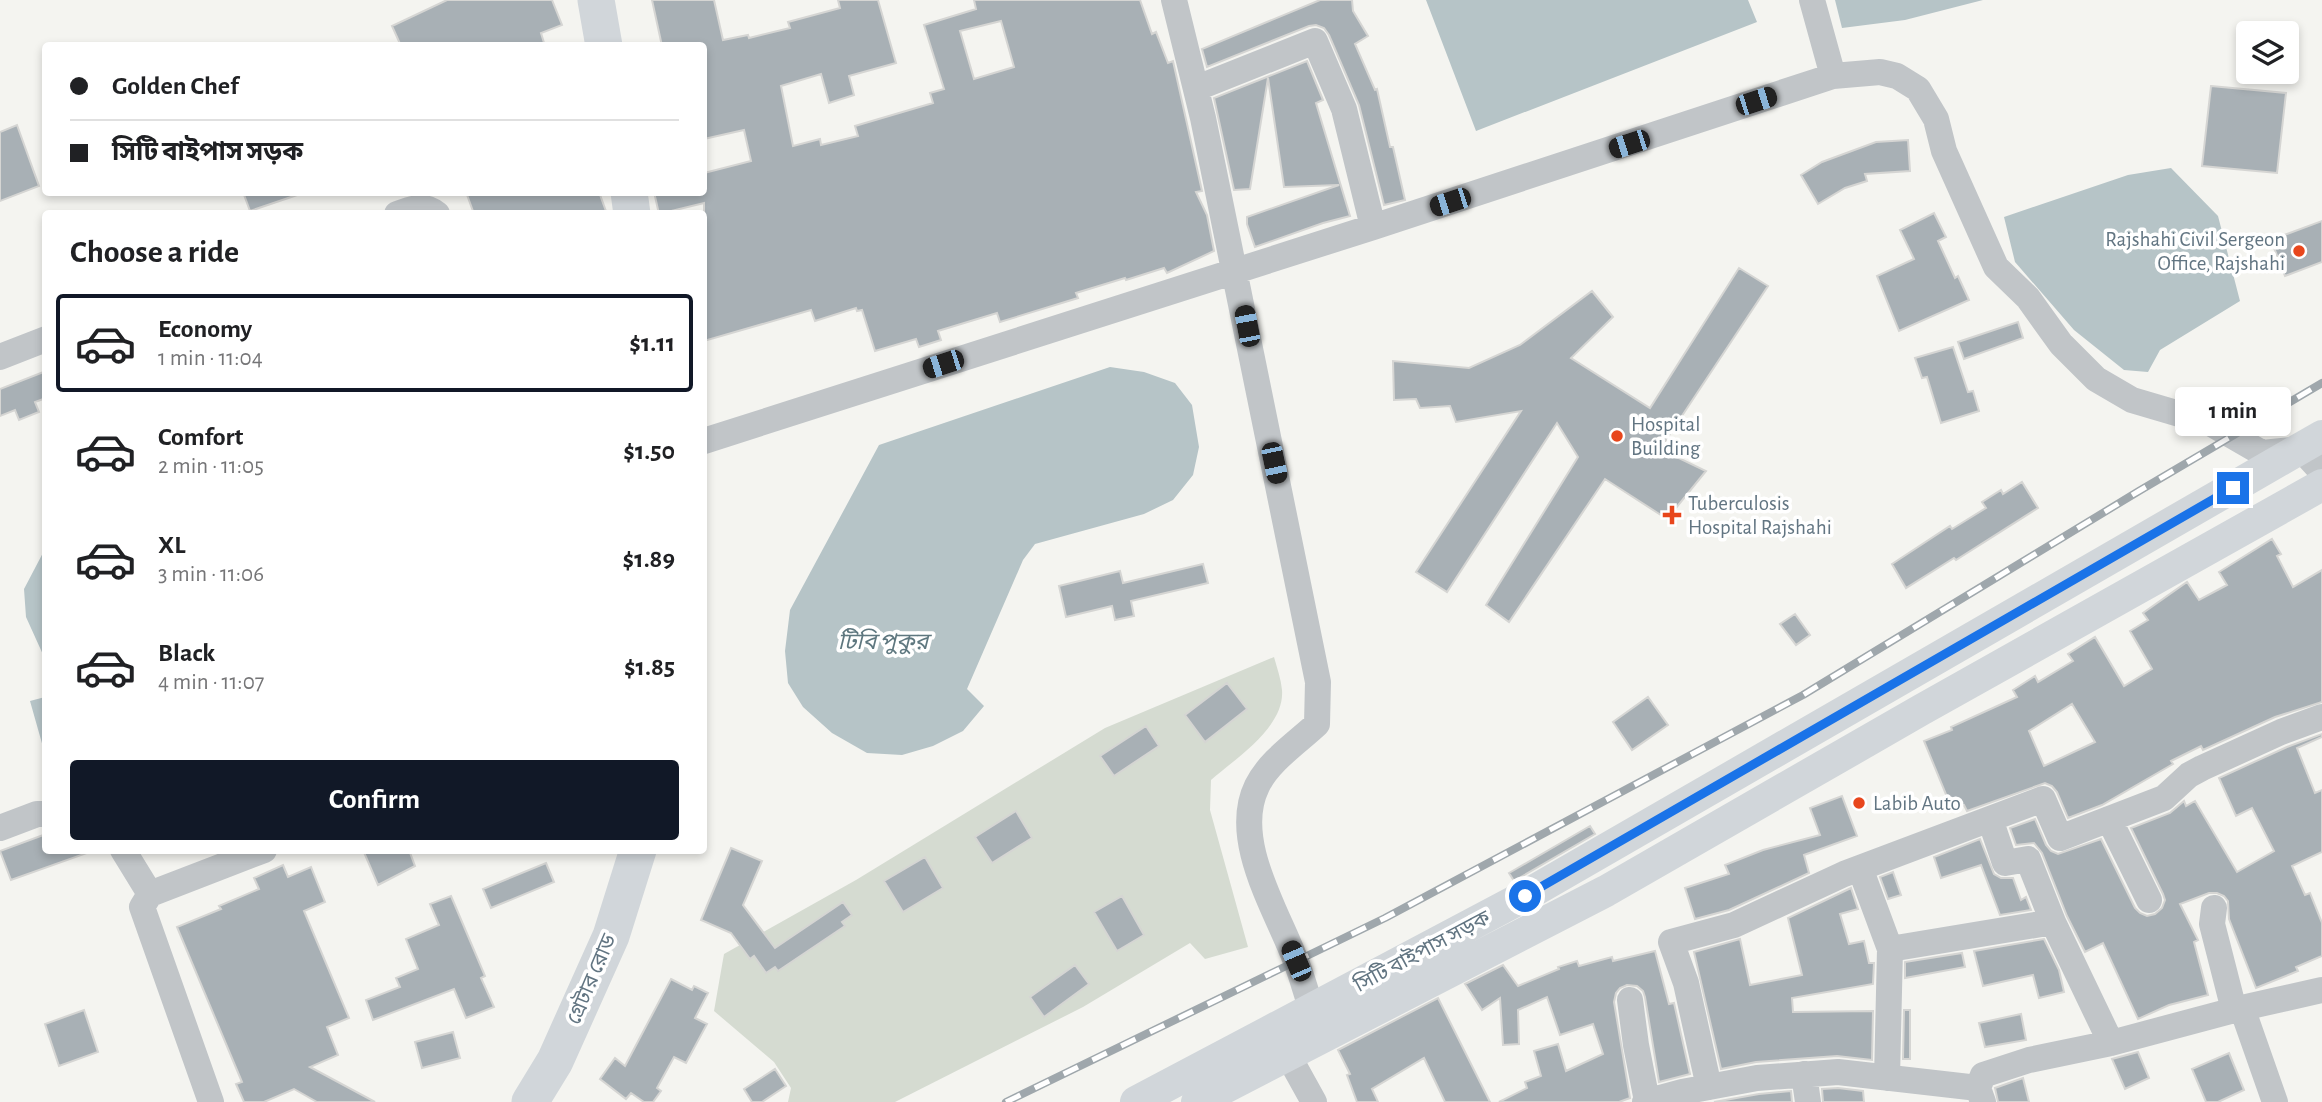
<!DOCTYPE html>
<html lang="en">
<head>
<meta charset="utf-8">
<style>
  body { margin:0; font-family:"Alegreya Sans","Noto Sans Bengali",sans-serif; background:#f2f2f2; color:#202124; height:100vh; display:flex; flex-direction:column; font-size:26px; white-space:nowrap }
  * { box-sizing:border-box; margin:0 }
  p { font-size:23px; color:#757577 }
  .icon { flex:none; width:38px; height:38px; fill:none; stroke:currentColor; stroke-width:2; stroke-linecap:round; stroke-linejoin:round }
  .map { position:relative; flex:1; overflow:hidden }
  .details { position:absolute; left:42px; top:210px; width:665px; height:644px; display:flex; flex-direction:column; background:#fff; border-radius:7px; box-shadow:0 4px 10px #0003 }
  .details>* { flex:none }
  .hud { position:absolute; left:42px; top:42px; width:665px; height:154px; border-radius:7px; box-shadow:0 4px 10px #0003; display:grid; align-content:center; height:154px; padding:0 28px; background:#fff }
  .controls { position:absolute; left:2236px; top:21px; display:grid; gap:14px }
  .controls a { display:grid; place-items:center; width:63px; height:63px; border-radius:7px; background:#fff; box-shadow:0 4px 10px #0003; font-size:35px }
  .end { position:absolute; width:32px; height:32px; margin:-16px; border:9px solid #1a73e8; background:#fff; box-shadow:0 0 0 4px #fff }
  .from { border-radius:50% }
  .bubble { position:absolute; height:49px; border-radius:7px; background:#fff; box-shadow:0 4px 10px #0003; font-size:23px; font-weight:700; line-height:49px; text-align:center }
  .car { position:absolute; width:21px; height:42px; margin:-21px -10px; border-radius:9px; box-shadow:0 0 5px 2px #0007; background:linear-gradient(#222 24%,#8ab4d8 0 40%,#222 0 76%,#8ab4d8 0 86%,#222 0) }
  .hud b { display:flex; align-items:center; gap:24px; height:66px; font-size:26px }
  .hud b+b { border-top:2px solid #e0e0e0 }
  .hud i { width:18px; height:18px; background:#202124 }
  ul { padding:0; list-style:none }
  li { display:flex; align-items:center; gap:21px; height:98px; margin:0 14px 10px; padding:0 14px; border:4px solid transparent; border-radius:7px }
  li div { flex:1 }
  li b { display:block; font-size:26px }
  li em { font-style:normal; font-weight:700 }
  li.current { border-color:#111827 }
  li>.icon { width:63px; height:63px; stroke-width:1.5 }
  h2 { padding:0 28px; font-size:32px; line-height:84px }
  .primary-button { display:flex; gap:14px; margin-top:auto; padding:14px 28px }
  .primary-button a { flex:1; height:80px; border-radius:7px; background:#111827; color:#fff; font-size:28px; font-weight:700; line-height:80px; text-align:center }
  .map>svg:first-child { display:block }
  .green { fill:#d5dbd1 }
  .water { fill:#b6c4c7 }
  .building { fill:#a8b0b5; stroke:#d5d5d3; stroke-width:2; fill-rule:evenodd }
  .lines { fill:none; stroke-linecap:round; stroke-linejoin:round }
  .minor { stroke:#c1c5c8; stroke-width:26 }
  .major { stroke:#d1d6da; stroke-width:32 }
  .highway { stroke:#d1d6da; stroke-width:37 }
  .rail-casing { stroke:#9fa7ac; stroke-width:8 }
  .rail { stroke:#fff; stroke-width:5; stroke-dasharray:16; stroke-linecap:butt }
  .route { stroke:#1a73e8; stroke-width:9 }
  .poi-dot { fill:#e8461c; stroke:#fff; stroke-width:2.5 }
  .labels { text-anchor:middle; stroke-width:7; stroke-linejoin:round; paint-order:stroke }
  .poi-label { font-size:21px; fill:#627582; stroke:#fff; text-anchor:start }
  .street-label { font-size:21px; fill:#627582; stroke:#fff }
  .water-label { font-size:23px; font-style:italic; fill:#5e777f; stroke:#fff }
</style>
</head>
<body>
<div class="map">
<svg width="2322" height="1102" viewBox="0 0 2322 1102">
  <rect width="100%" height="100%" fill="#f4f4f0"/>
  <path class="green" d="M1274,657c3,11 7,22 8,33 3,37 -46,68 -71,90l-1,30 38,137 -43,12 -15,-16 -107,64 -188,95h-107l3,-14 -17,-26 -60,-51 10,-57 132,-74 249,-152z"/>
  <path class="water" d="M1426,0h322l9,22 -281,109z
    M1835,0h148l-78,20 -63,8z
    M2171,168l47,48 22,85 -80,49 -12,22 -24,-2 -50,-40 -59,-68 -11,-45 124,-42z
    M1110,367l34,5 31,11 17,22 7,42 -6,28 -20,25 -29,14 -109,30 -12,16 -56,129 17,17 -21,25 -30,15 -31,9 -35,-2 -35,-20 -29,-26 -15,-24 -3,-32 5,-41 89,-165z
    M45,549l1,110h-1l-19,-42 -2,-28z
    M45,697h1l-1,57 -15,-53z"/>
  <path class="building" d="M447,0h105l10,25 -21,8 4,13h-144l-9,-20z
    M652,0h62l9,40 25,-5 1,3 41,-10 -2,-6 52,-14 -2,-8h40l18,63 -47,13 5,19 -25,8 -8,-29 -40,12 12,60 27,-7 1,6 37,-9 -3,-10 78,-23 -3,-10 14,-4 -20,-64 52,-16 -2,-9h166l12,34 4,-2 12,31 5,-2 29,130 -6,1 11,23 7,36 -47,22 -3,-5 -38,12 -1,-2 -49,15 2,5 -78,24 -3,-9 -59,18 3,9 -22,7 -3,-8 -41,12 -13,-41 -5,1 -1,-3 -41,13 -4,-11 -107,31v-138l-45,11 -5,-22h50v-19l47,-12 -7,-31 -40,9v-93h-42zM1001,21l13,46 -40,12 -14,-48z
    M1320,0h32l1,11 15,25 -13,8 20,46 2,-1 13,58h3l12,53 -21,5 -25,-100 -30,-70 -5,-7 -8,-3 -7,1 -102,41 -5,-18z
    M1307,61l16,39 -7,3 34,113 -27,7 -68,24 -8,-23v-7l92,-32 -55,2 -16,-109 -18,111 -16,1 -20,-92z
    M2211,86l75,7 -9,80 -75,-7z
    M17,125l22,61 -39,15v-69z
    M1908,140l2,31 -45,3 2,7 -22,7 -27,16 -17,-29 21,-13 54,-20z
    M243,192h53l1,3 -47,16z
    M466,192h133l8,22h-133z
    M1934,213l12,24 -8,4 17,37 3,-2 11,24 -70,31 -22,-55 37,-17 -14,-29z
    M2322,221v41l-37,14 -14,-36z
    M1739,268l29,18 -108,163 46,22 -39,48 -62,-40 -96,143 -23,-17 92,-148 -21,-34 -110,169 -31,-20 105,-161 -65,11 -6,-16 -30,2 -4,-9 -22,1 -1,-39 76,7 51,-23 72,-54 21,26 -42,41 79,50z
    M2018,322l5,16 -59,21 -6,-17z
    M1953,347l15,45 5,-1 6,20 -38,12 -14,-46 -5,1 -7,-20z
    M46,371v27l-11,4 4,10 -20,8 -4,-10 -15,6v-27z
    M2022,482l16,26 -82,52 -2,-2 -48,30 -14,-24 58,-38 2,3 34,-21 -4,-6 19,-12 2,4z
    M2272,539l9,15 -4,2 16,31 29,-17v132l-47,15 -72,33 -2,-4 -30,15 2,3 -71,41 -34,13 -11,-26 -5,-6 -7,-3 -78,28 -3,-6 -12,4 -28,-68 28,-11 -1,-3 66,-30 -4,-7 22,-14 3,6 35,-21 -5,-7 27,-17 29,49 28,-17 -22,-38 18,-11 -5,-7 44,-31 12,18 28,-15 -8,-13zM2072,704l23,38 -51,24 -15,-35z
    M1203,564l5,19 -77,18 3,15 -19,4 -3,-14 -46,11 -7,-31 61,-15 3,12z
    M1795,614l15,21 -14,10 -16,-21z
    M1227,683l20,26 -42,33 -20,-27z
    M1648,697l20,28 -36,25 -19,-28z
    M1146,726l13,20 -45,30 -14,-20z
    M2322,734v3l-25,11 18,45 7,-3v62l-30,14 13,29 5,-2 12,30v33l-26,11 2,4 -42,17 -27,-69 -1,-18 -4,-5 -7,-3h-8l-29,11 18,36 -4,2 14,53 -39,10 -31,14 -35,-76 -18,9 -18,-36 -25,-63 -8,-10 -18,2 -6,-17 25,-9 11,26 5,6 7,3 43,-15 34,69 5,5 7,3 8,-2 7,-6 3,-8 -2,-6 -32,-66 39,-15 14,-12 2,5 9,-5 42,71 37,-21 -22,-43 -16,8 -17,-38 68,-31z
    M1842,796l15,40 -53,19 5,18 -80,37 -34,9 -10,-31 44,-14 -4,-9 38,-15 57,-15 -10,-27z
    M1016,811l16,27 -40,25 -17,-26z
    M1590,826l5,8 -81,47 -5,-8z
    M46,834v16h40l1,3 -76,27 -11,-29z
    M1980,839l14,35 7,4h12l8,22 5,-3 5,13 -31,5 -19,-50 -40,13 -7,-21z
    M731,848l31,13 -19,44 32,43 68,-46 9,13 -10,7 3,4 -67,45 -3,-4 -9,6 -12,-17 -4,3 -19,-26 -30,-13z
    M363,850h46l6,16 -37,19z
    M925,857l18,31 -40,24 -19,-31z
    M546,863l8,19 -63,26 -8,-19z
    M283,865l5,12 23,-10 14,35 -21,9 45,107 -22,9 11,28 -28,12 65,35h-58l-23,-13 -30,13h-20l-8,-18 6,-2 -65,-155 44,-18 -2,-3 40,-17 -5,-11z
    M1893,872l8,23 -13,4 -8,-22z
    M1851,888l7,21 -18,5 9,30 15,-3 5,22h5l-1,21 -81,14 1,14 80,-1 -1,49 -35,-4 -81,6 -35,7 -27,-117 46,-13 10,46 52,-10 -14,-57z
    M451,896l34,80 -4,2 13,29 -28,11 -12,-29 -81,31 -7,-20 34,-13 -4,-9 22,-9 -12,-30 33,-14 -9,-21z
    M1122,896l22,39 -27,16 -23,-39z
    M2044,939l15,31 5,22 -25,6 -6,-23 -50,11 -9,-35z
    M1655,951l14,53 5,-1 16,71 -31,8 -14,-85 -2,-6 -6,-5 -10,-1 -7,3 -4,5 -2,9 16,96 -11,4h-120l28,-14 -2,-6 16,-6 -7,-25 24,-7 8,27 37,-17 -10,-30 -33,11 -13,-38 -29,13 1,34 -16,1 -3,-47 -18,12 -17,-26 38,-19 15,21 41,-17 -1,-2 19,-6 2,5 33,-9 1,4z
    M1962,953l3,14 -60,11v-16z
    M1075,965l14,19 -45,33 -14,-20z
    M671,979l21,11 2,-4 14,7 -13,25 12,6 -21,39 -12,-6 -17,31 4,3 -8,11h-9l-13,-9 -5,6 -26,-20 15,-21 10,8z
    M1438,998l52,104h-45l-21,-44 -52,31 6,13h-21l-10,-27 3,-1 -12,-24z
    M84,1010l14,42 -39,14 -14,-42z
    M1904,1010h6v49h-7z
    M2021,1014l5,26 -41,7 -6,-24z
    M453,1032l7,26 -38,10 -7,-26z
    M2138,1052l11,26 -24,11 -13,-30z
    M2229,1053l15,37 -26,12h-12l-14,-33z
    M775,1069l11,17 -24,16h-10l-8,-13z
    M2023,1078l6,24h-31l-3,-14z
    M1838,1088l25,3 1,11h-41l-1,-13z
    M1791,1091l1,11h-78l45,-8z"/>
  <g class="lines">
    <path class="minor" d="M1174,0l29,118 115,564 -1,42c-19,18 -48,37 -60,62 -26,53 19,123 38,173 7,17 11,34 17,51
      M1812,0l21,76
      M1197,88l118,-47 29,68 29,118
      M397,214c15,-5 26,-11 40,0
      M0,357l46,-18
      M704,441l669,-214 460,-151 47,-4 17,4 21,13 18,30 8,32 52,116 32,31 33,46 35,35 36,21 78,23 52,30 39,-4 21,23
      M1990,819l15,44 23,-4 25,63
      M2109,819l40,81
      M0,828l37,-14h9
      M123,850l27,44
      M1860,868l30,81
      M2214,908l-2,16 22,86
      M1630,1000l6,45 11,56
      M2242,1008l80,-18
      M1278,1037l36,65
      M1804,1074l4,28
      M1887,1078l3,-129 163,-27 58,121
      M1709,1087l-23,-104 -15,-41 63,-17 110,-51 199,-75 17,39 104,-40 25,-23 13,-7 79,-36 41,-15
      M1978,1088l5,-13 46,-15 82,-17 131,-35 33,94
      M211,1102l-69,-195 8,-13 114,-44
      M1645,1102l37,-10 75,-14 81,-6 140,16 5,14"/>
    <path class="major" d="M1136,1102l389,-206 797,-460
      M1197,1102l409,-211 315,-181 401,-225"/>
    <path class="highway" d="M596,0l8,46
      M629,192l3,22
      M530,1102l25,-41 56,-125 27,-86"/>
    <defs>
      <path id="rail" d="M1006,1102l379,-184 418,-223 336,-204 183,-108"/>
    </defs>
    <use href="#rail" class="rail-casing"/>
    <use href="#rail" class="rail"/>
  </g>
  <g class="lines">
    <path class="route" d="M1525,896l708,-408"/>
  </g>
  <g class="poi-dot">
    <circle cx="2299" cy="251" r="7"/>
    <circle cx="1617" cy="436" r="7"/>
    <path d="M1668.5 504.5h7v7h7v7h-7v7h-7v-7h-7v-7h7z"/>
    <circle cx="1859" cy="803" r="7"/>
  </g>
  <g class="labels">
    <g class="poi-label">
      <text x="2285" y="246" text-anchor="end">Rajshahi Civil Sergeon<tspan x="2285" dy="24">Office, Rajshahi</tspan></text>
      <text x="1631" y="431">Hospital<tspan x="1631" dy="24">Building</tspan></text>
      <text x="1688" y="510">Tuberculosis<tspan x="1688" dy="24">Hospital Rajshahi</tspan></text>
      <text x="1873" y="810">Labib Auto</text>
    </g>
    <g class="street-label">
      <text transform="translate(1422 951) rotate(-28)" y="7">সিটি বাইপাস সড়ক</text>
      <text transform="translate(591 979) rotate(-67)" y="7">গ্রেটার রোড</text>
    </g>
    <g class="water-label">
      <text x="883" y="649">টিবি পুকুর</text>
    </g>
  </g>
</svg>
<div class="controls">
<a><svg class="icon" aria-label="layers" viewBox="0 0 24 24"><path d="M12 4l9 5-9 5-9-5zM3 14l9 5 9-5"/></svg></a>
</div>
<i class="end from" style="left:1525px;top:896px"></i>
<i class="end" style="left:2233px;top:488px"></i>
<div class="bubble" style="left:2175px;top:387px;width:116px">1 min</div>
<i class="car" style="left:1756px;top:101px;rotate:72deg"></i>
<i class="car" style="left:1629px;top:144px;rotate:252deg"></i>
<i class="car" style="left:1450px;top:202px;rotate:252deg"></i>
<i class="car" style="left:1247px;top:326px;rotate:349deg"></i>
<i class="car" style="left:943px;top:364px;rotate:252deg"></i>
<i class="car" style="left:1274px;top:463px;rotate:168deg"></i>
<i class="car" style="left:1296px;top:961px;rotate:337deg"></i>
<div class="hud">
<b><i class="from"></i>Golden Chef</b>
<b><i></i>সিটি বাইপাস সড়ক</b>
</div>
<section class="details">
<h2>Choose a ride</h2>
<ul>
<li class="current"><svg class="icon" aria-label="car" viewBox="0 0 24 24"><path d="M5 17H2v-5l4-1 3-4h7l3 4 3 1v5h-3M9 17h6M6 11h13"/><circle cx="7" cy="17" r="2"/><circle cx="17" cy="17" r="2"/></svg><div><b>Economy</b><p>1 min · 11:04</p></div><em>$1.11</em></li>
<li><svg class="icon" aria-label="car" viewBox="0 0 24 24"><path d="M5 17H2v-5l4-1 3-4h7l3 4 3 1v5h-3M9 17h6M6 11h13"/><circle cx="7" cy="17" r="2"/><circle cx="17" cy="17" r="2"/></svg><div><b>Comfort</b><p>2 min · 11:05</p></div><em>$1.50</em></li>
<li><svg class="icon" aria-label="car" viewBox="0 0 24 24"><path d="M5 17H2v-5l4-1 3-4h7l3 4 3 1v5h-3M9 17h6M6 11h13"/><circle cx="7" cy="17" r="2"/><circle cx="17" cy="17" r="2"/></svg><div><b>XL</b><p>3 min · 11:06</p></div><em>$1.89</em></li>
<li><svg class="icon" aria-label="car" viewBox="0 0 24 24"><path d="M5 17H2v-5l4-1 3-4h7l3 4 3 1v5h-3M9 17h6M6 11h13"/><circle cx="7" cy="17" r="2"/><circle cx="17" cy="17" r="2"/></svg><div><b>Black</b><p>4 min · 11:07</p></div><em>$1.85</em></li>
</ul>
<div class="primary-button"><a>Confirm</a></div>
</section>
</div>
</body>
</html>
